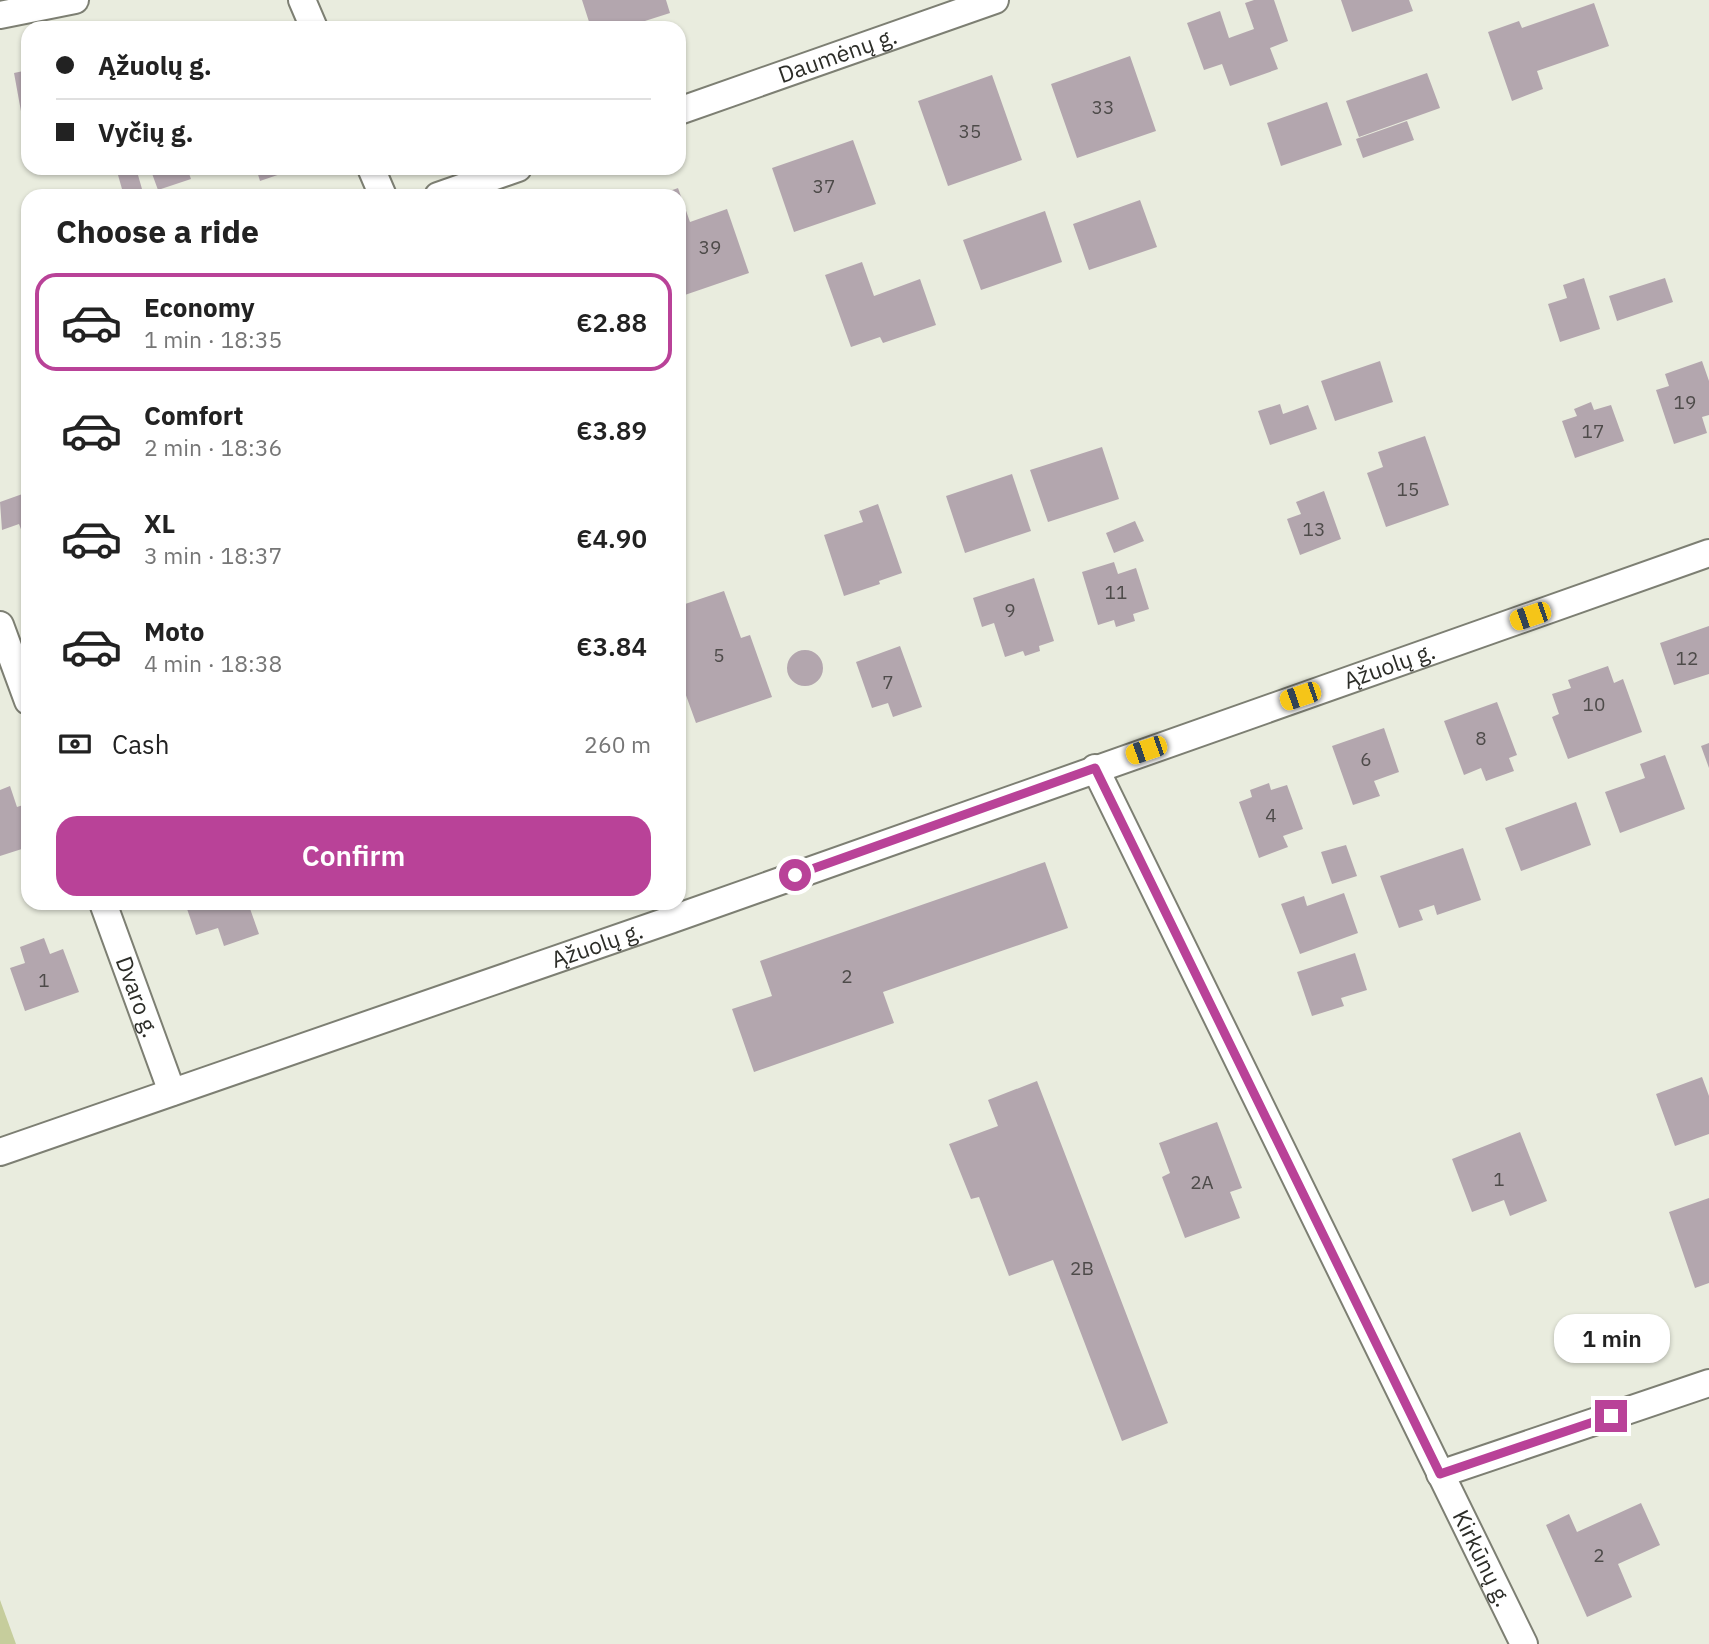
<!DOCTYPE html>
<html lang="en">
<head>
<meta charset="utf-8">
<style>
  body { margin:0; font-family:"IBM Plex Sans",sans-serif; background:#f2f2f2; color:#222; height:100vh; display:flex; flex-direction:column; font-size:26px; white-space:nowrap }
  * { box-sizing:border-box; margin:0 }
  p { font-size:23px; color:#767676 }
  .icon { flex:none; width:38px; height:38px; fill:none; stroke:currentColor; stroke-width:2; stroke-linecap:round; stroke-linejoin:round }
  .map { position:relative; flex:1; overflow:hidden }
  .panel { position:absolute; left:21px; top:189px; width:665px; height:721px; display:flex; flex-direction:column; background:#fff; border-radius:21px; box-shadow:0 2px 5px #0004 }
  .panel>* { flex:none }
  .hud { position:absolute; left:21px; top:21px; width:665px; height:154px; border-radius:21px; box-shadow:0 2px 5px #0004; display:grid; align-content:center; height:154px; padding:0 35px; background:#fff }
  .end { position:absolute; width:32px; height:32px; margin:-16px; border:9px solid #b94298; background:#fff; box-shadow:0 0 0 4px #fff }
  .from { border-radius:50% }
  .bubble { position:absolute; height:49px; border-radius:21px; background:#fff; box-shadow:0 2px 5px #0004; font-size:23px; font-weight:600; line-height:49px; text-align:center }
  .car { position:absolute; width:21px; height:42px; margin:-21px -10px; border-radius:9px; box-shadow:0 0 5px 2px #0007; background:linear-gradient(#f5c518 24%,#345 0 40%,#f5c518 0 76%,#345 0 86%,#f5c518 0) }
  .hud b { display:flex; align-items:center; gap:24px; height:66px; font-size:26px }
  .hud b+b { border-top:2px solid #e0e0e0 }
  .hud i { width:18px; height:18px; background:#222 }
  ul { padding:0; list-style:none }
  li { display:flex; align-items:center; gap:21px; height:98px; margin:0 14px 10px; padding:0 21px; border:4px solid transparent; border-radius:21px }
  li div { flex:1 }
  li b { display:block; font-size:26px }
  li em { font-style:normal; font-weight:600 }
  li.selected { border-color:#b94298 }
  li>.icon { width:63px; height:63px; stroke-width:1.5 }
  h2 { padding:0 35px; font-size:32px; line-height:84px }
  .pay { display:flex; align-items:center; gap:18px; height:77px; padding:0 35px; font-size:26px }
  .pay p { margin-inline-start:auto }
  .primary-button { display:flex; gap:14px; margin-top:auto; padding:14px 35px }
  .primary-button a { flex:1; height:80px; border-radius:21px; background:#b94298; color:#fff; font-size:28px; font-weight:600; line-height:80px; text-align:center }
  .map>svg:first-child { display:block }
  .green { fill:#c6cd9c }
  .building { fill:#b3a6ae }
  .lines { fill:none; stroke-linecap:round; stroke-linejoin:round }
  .minor-casing { stroke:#7d7f73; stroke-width:30 }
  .minor { stroke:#fff; stroke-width:26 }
  .route { stroke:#b94298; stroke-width:9 }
  .labels { text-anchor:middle; stroke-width:7; stroke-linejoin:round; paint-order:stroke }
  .number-label { font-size:19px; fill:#4e4b4a }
  .street-label { font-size:23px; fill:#2c2d28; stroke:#f7f9eb }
</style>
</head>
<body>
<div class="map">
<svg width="1709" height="1644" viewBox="0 0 1709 1644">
  <rect width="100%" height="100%" fill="#e9ecde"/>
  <path class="green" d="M0,1600l16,44h-16z"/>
  <path class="building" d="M582,0h84l4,13 -47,15h-32z
    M1254,0h20l14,41 -18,7 8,21 -48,17 -8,-22 -18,6 -17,-47 33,-12 9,27 25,-9 -9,-26z
    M1341,0h68l4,11 -61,21z
    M1594,3l15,43 -72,25 6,18 -31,12 -24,-69 31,-11 3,7z
    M1130,56l26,75 -79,27 -26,-74z
    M28,70v74h-1l-13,-71z
    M1427,73l13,35 -81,29 -13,-36z
    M992,75l30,85 -74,26 -30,-85z
    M1327,102l15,43 -61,21 -14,-43z
    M1407,121l7,19 -51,18 -7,-19z
    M853,140l23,64 -82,28 -22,-64z
    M116,168h20l8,28h-20z
    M150,168h37l4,11 -33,11z
    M256,168h42l-38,13z
    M678,188l12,34 37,-13 22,64 -70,24v-101h-23z
    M1140,200l17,47 -68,23 -16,-46z
    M1045,211l17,51 -81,28 -18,-50z
    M862,262l12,34 46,-17 16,46 -53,18 -3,-6 -29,10 -26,-72z
    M1584,278l16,51 -40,13 -12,-38 19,-6 -4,-13z
    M1665,278l8,24 -56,19 -8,-25z
    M1380,361l13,41 -58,19 -14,-40z
    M1702,361l7,20v34l-7,2 5,16 -33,11 -18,-54 13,-4 -4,-12z
    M1591,402l3,8 17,-5 13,36 -49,17 -13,-37 15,-5 -3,-7z
    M1280,404l3,10 25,-9 9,24 -47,16 -12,-34z
    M1425,436l24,69 -63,22 -19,-54 16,-6 -5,-15z
    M1102,447l17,52 -71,23 -18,-52z
    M1012,474l19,57 -66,22 -19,-57z
    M1324,491l17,48 -41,16 -13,-36 14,-5 -5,-12z
    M28,492v56l-9,-24 -17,6 -2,-28z
    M878,504l24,69 -23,8 1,3 -36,12 -20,-61 39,-13 -4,-11z
    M1135,521l9,20 -30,12 -8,-20z
    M1114,562l4,12 18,-6 13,41 -16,5 2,7 -19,6 -2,-7 -16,5 -16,-53z
    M1034,578l20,63 -15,5 1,5 -15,5 -2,-5 -18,6 -11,-34 -12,4 -9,-29z
    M724,591l17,47 9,-3 22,62 -76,26 -17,-47v-15l3,-1 -3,-9v-45z
    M1709,626v48l-35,11 -14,-42z
    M900,646l22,61 -29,10 -5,-14 -16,5 -16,-46z
    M787 668a18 18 0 1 1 36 0a18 18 0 1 1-36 0Z
    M1608,666l6,17 9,-4 19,53 -74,27 -16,-42 7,-3 -7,-20 19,-6 -3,-8z
    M1497,702l20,53 -8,3 5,13 -28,10 -5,-13 -17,7 -20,-54z
    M1384,728l15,44 -25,9 6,15 -27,9 -21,-59z
    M1709,743v25l-8,-22z
    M1665,755l20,54 -65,24 -15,-41 40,-14 -5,-14z
    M1269,783l2,7 16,-5 16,44 -20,7 5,11 -29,11 -20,-56 13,-5 -2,-7z
    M10,786l7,21 6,-2 5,15v27l-28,9v-66z
    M1576,802l15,43 -70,26 -16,-43z
    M1346,845l11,31 -25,8 -11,-32z
    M1463,848l18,52 -44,15 -3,-10 -15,5 4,10 -24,8 -19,-52z
    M1045,862l23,66 -185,64 11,31 -140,49 -22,-63 40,-13 -12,-35z
    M1344,893l14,40 -58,21 -19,-50 23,-8 3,10z
    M185,903h63l11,31 -35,12 -6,-18 -22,7z
    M44,938l6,16 13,-5 16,43 -54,19 -15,-43 15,-5 -5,-16z
    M1355,953l12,37 -26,8 3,8 -32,10 -15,-44z
    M1702,1077l7,19v38l-34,12 -19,-52z
    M1037,1081l131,342 -46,18 -69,-181 -44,16 -30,-79 -8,2 -22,-55 49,-18 -10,-26z
    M1217,1122l25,66 -12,4 10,26 -55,20 -23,-61 8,-4 -11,-30z
    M1520,1132l27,69 -37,15 -6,-16 -32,12 -20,-53z
    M1709,1198v85l-14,5 -26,-76z
    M1641,1503l19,42 -42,19 14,33 -45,20 -41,-92 23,-11 8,18z"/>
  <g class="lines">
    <defs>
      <g id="minor">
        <path d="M302,0l12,28"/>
        <path d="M0,15l75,-15"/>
        <path id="s1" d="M679,111l316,-111"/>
        <path d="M371,168l12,28"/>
        <path d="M438,196l80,-28"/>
        <path d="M0,625l28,76"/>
        <path id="s2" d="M1095,768l429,876"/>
        <path id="s3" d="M103,903l69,189"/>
        <path id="s4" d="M0,1152l670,-232 1039,-367"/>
        <path d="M1440,1474l269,-91"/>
      </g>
    </defs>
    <use href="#minor" class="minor-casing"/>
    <use href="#minor" class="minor"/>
  </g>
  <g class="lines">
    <path class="route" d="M795,875l300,-107 345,706 171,-58"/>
  </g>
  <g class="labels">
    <g class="number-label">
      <text x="1103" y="114">33</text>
      <text x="970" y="138">35</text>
      <text x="824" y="193">37</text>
      <text x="710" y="254">39</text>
      <text x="1685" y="409">19</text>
      <text x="1593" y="438">17</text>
      <text x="1408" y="496">15</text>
      <text x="1314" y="536">13</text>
      <text x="1116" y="599">11</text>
      <text x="1010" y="617">9</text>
      <text x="719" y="662">5</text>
      <text x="1687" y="665">12</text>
      <text x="888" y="689">7</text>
      <text x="1594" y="711">10</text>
      <text x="1481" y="745">8</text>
      <text x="1366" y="766">6</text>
      <text x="1271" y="822">4</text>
      <text x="847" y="983">2</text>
      <text x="44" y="987">1</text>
      <text x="1499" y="1186">1</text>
      <text x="1202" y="1189">2A</text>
      <text x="1082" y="1275">2B</text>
      <text x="1599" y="1562">2</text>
    </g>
    <g class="street-label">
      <text dy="8" stroke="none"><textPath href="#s1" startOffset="168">Daumėnų g.</textPath></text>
      <text dy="8" stroke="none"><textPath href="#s4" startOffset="1472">Ąžuolų g.</textPath></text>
      <text dy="8" stroke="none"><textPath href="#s4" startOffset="632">Ąžuolų g.</textPath></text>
      <text dy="8" stroke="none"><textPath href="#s3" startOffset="100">Dvaro g.</textPath></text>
      <text dy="8" stroke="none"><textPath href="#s2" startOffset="880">Kirkūnų g.</textPath></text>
    </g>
  </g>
</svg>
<i class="end from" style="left:795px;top:875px"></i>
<i class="end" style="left:1611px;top:1416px"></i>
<div class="bubble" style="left:1554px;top:1314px;width:116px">1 min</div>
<i class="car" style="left:1530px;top:616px;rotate:251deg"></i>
<i class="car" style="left:1300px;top:696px;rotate:251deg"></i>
<i class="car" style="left:1146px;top:750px;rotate:251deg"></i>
<div class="hud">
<b><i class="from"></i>Ąžuolų g.</b>
<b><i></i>Vyčių g.</b>
</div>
<section class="panel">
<h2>Choose a ride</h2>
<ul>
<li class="selected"><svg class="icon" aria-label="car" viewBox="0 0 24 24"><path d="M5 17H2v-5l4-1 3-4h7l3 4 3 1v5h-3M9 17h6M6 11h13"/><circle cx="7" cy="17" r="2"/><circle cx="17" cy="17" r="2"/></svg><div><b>Economy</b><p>1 min · 18:35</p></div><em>€2.88</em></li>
<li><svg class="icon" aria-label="car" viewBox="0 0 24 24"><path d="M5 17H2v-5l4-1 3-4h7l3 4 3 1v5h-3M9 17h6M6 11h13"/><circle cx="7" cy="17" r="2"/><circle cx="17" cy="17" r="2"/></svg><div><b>Comfort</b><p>2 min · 18:36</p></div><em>€3.89</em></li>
<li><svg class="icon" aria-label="car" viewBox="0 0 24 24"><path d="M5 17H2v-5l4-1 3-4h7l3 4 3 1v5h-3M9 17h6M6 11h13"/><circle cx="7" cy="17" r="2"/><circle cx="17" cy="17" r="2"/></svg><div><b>XL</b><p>3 min · 18:37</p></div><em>€4.90</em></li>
<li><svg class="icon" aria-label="car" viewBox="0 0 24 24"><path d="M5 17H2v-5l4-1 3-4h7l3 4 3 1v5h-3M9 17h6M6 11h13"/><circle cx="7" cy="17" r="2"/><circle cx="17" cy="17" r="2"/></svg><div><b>Moto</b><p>4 min · 18:38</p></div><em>€3.84</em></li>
</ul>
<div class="pay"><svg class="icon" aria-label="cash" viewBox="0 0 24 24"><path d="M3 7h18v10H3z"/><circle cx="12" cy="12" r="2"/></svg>Cash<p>260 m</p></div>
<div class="primary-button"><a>Confirm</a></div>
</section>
</div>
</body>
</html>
